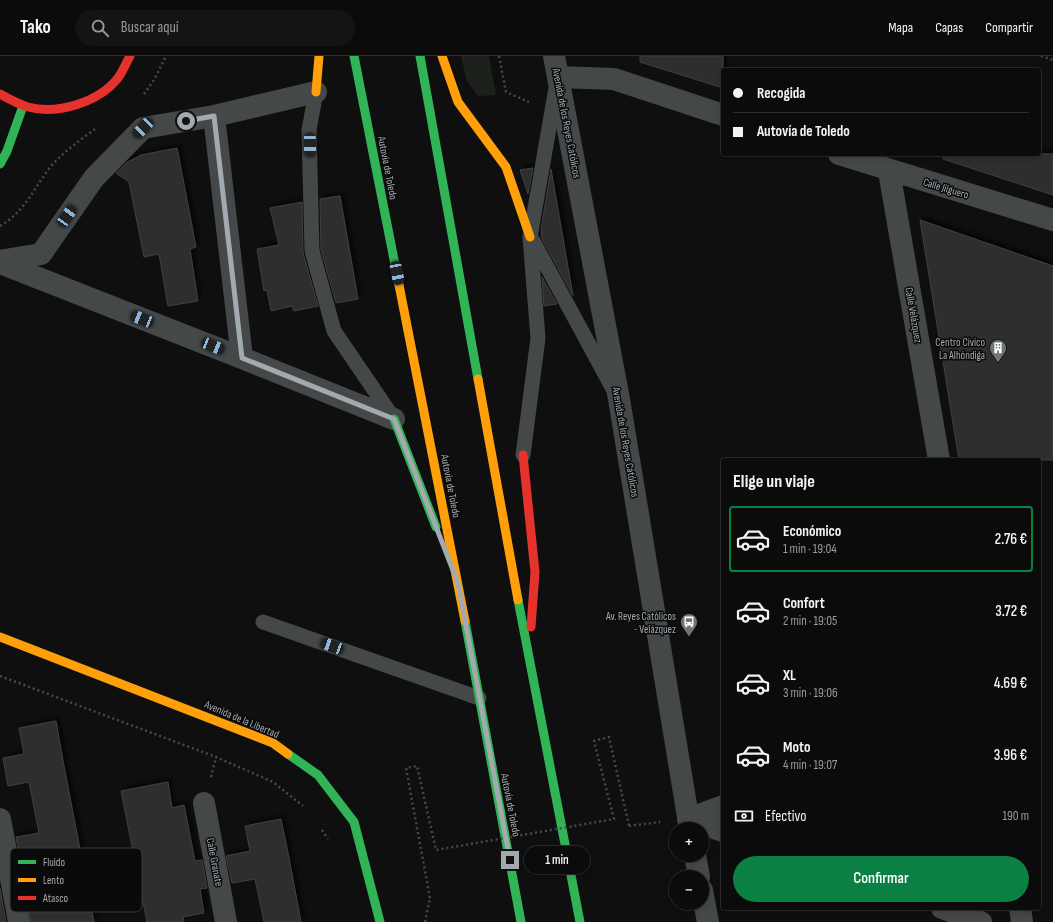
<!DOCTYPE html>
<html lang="es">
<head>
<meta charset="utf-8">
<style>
  body { margin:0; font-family:"Sofia Sans Condensed",sans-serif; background:#141415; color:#f1f3f6; height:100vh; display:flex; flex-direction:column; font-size:15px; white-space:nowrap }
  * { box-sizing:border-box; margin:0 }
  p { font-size:13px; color:#9a9b9d }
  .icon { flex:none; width:22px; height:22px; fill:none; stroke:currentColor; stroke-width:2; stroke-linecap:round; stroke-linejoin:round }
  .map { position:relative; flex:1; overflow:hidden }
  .details { position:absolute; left:721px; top:402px; width:320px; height:452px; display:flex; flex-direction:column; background:#0b0b0c; border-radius:4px; box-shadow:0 2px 6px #0003,0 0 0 1px #2b2b2d }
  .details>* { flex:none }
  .hud { position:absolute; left:721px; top:12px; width:320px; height:88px; border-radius:4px; box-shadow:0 2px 6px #0003,0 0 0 1px #2b2b2d; display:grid; align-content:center; height:88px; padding:0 12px; background:#0b0b0c }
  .buttons { position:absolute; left:669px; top:766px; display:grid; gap:8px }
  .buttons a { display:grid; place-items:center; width:40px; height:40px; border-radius:50%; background:#0b0b0c; box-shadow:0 2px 6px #0003,0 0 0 1px #2b2b2d; font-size:20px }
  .end { position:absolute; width:18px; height:18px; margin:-9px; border:5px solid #a2aaaf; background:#111; box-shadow:0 0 0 2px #111 }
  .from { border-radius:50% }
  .bubble { position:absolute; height:28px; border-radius:14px; background:#0b0b0c; box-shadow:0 2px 6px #0003,0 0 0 1px #2b2b2d; font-size:13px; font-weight:600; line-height:28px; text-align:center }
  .car { position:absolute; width:12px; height:24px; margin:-12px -6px; border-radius:5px; box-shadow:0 0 3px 1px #0007; background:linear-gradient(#222 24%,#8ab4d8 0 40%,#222 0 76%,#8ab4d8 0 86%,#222 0) }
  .hud b { display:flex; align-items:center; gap:14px; height:38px; font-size:15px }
  .hud b+b { border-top:1px solid #2b2b2d }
  .hud i { width:10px; height:10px; background:#f1f3f6 }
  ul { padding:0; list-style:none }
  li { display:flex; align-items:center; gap:12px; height:66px; margin:0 8px 6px; padding:0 4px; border:2px solid transparent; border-radius:4px }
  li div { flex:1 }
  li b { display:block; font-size:15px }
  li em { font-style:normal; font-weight:600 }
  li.selected { border-color:#0b8043 }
  li>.icon { width:36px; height:36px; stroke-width:1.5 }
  h2 { padding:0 12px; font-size:18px; line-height:48px }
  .pay { display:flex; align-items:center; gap:10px; height:44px; padding:0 12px; font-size:15px }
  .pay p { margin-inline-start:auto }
  .cta { display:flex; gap:8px; margin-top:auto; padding:8px 12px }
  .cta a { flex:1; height:46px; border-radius:24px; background:#0b8043; color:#fff; font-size:16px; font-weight:600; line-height:46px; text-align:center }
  header { display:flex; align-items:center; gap:24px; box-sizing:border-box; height:56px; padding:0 20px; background:#0b0b0c; border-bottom:1px solid #2b2b2d }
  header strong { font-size:19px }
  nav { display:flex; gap:22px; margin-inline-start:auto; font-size:14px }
  .search { width:280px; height:36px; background:#141415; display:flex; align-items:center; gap:10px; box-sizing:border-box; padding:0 14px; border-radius:22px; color:#9a9b9d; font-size:15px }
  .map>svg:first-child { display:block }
  .green { fill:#1d211c }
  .building { fill:#2d2d2e; stroke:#3f4143; filter:url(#shadow) }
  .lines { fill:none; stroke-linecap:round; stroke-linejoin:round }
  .path { stroke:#47494b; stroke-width:2.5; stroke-dasharray:2 3; stroke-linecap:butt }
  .lane { stroke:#454849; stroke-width:15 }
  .street { stroke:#454849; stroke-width:22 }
  .fast { stroke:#30b455; stroke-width:9 }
  .slow { stroke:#ff9f0a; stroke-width:9 }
  .jam { stroke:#e5322d; stroke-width:9 }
  .path-bridge { stroke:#47494b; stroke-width:2.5; stroke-dasharray:2 3; stroke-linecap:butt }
  .route { stroke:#a2aaaf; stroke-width:5 }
  .labels { text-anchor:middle; stroke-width:3; stroke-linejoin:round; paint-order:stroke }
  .street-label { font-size:11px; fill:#a2aaaf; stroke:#0a0a0b }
  .poi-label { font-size:11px; fill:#a2aaaf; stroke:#0a0a0b; text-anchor:end }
  .key { fill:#0a0a0b; stroke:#383a3c; stroke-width:1 }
  .key-label { font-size:11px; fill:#a2aaaf }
</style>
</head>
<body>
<header>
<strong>Tako</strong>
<div class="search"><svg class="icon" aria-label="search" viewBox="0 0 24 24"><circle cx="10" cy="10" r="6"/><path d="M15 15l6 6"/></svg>Buscar aquí</div>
<nav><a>Mapa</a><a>Capas</a><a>Compartir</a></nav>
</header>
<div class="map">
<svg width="1053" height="866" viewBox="0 0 1053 866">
  <defs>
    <filter id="shadow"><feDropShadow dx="3.5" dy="-3.5" stdDeviation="2" flood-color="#0009"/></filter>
  </defs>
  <rect width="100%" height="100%" fill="#0f0f10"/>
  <path class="green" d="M461,0h28l7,39 -18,1 -11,-15z"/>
  <path class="building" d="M640,0h83v32l-83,-26z
    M177,92l19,99 -6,2 8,52 -30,5 -9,-52 -15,3 -15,-75 -13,-9 10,-10 15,-8z
    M944,98h109v41l-110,-36z
    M533,112l-5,26 -8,-24z
    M551,113l22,127 -31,-57 -1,-10z
    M340,140l18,103 -22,4 -15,-53 -1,-51z
    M302,146l1,51 15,53 -24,5 -2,-5 -21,5 -4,-21 -3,1 -7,-42 22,-4 -9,-37z
    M920,164l133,46v194h-94z
    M542,221l15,27 -13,2z
    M56,665l7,40 31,161h-63l-15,-85 23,-4 -10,-51 -21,4 -5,-28 21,-4 -5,-26z
    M168,726l4,26 12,-3 11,56 7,-1 5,28 -7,1 4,24 -21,4 1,5h-37l-26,-131z
    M281,763l8,39 12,64h-37l-9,-43 -23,4 -6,-27 24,-5 -5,-25z
    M0,832l6,34h-6z"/>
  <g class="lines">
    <path class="path" d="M499,0l7,36 23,10
      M1041,0l12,4
      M144,38l10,-14 12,-24
      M0,170c26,-15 34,-39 52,-61 13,-14 28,-25 43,-36
      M0,620l216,81 57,25 30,24
      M211,721l5,-20
      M629,770l31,-4
      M322,774l6,9
      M425,866l5,-24"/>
    <path class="lane" d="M316,36l-7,38 3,121 22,80 60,88
      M533,185l79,146
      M523,399l15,-117 -8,-101 26,-149
      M263,566l216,76"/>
    <path class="street" d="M554,0l65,343 71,430
      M558,21l56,2 109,36
      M214,60l28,242 152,61
      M839,98l214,66
      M889,115l50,289
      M0,205l41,-7 53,-76 49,-50 71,-12 102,-24
      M0,207l242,95
      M204,747l22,119
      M0,763l19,103
      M688,763l35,-13
      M688,763l35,12
      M695,799l4,22
      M702,834l6,32
      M942,852l39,14
      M1020,852l2,14"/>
    <path class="fast" d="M354,0l45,229
      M420,0l58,323
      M0,108l7,-13 16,-45
      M394,363l42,108
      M518,544l62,322
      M465,565l56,301
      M288,698l30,21 36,47 26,100"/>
    <path class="slow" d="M442,0l16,46 48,65 24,70
      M316,36l3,-36
      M399,229l66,336
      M478,323l40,221
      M0,581l273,106 15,11"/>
    <path class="jam" d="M0,38c9,5 18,10 28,13 30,8 71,-5 90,-29 5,-7 8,-15 12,-22
      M523,399l12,117 -4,55"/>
    <path class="path-bridge" d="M430,842l-24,-130 11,-2 19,84 178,-31 -20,-78 15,-4 20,89"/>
  </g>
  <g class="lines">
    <path class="route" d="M186,65l28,-5 28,242 152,61 64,164 52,277"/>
  </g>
  <defs>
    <symbol id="building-pin" viewBox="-11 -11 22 30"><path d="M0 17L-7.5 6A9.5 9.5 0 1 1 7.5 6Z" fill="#6f7477" stroke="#0a0a0b"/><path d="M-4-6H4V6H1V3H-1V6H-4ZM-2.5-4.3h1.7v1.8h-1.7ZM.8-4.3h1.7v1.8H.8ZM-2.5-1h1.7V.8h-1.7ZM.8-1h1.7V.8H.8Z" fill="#fff"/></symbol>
    <symbol id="bus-pin" viewBox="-11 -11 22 30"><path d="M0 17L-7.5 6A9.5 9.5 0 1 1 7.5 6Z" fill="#6f7477" stroke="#0a0a0b"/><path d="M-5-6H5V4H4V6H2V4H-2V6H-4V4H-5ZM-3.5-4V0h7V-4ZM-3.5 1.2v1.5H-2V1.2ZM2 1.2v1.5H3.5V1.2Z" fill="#fff"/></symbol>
  </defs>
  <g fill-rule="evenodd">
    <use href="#building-pin" x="988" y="282" width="20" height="27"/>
    <use href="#bus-pin" x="679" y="556" width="20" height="27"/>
  </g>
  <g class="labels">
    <g class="street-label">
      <text transform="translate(567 67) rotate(79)" y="4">Avenida de los Reyes Católicos</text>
      <text transform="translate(388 112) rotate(79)" y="4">Autovía de Toledo</text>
      <text transform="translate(946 132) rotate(17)" y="4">Calle Jilguero</text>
      <text transform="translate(914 259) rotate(80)" y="4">Calle Velázquez</text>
      <text transform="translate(626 386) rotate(80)" y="4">Avenida de los Reyes Católicos</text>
      <text transform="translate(451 430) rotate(79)" y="4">Autovía de Toledo</text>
      <text transform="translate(242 663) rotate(23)" y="4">Avenida de la Libertad</text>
      <text transform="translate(511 749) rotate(79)" y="4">Autovía de Toledo</text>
      <text transform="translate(215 806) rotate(79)" y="4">Calle Granate</text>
    </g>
    <g class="poi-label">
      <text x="985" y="290">Centro Cívico<tspan x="985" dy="13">La Alhóndiga</tspan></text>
      <text x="676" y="564">Av. Reyes Católicos<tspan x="676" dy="13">- Velázquez</tspan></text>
    </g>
  </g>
  <rect x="10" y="792" width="132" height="64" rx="6" class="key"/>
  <rect x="18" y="804" width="18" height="4" fill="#30b455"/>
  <rect x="18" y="822" width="18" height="4" fill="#ff9f0a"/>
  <rect x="18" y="840" width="18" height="4" fill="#e5322d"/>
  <g class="key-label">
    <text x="43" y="810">Fluido</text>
    <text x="43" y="828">Lento</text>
    <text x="43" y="846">Atasco</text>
  </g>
</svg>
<div class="buttons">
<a>+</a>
<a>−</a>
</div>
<i class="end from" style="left:186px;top:65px"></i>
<i class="end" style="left:510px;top:804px"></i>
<div class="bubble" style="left:524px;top:790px;width:66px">1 min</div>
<i class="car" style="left:143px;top:72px;rotate:224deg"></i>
<i class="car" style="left:310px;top:89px;rotate:179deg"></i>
<i class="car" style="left:67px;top:160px;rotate:35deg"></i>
<i class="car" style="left:397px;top:217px;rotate:169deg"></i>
<i class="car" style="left:142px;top:263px;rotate:292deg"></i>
<i class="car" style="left:213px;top:290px;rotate:112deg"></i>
<i class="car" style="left:332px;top:590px;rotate:290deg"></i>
<div class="hud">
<b><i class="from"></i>Recogida</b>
<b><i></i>Autovía de Toledo</b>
</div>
<section class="details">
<h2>Elige un viaje</h2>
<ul>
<li class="selected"><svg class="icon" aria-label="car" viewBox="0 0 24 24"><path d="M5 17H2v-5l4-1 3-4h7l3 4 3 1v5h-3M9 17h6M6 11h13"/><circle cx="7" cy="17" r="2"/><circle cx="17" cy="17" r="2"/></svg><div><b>Económico</b><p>1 min · 19:04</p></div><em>2.76 €</em></li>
<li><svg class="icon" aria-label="car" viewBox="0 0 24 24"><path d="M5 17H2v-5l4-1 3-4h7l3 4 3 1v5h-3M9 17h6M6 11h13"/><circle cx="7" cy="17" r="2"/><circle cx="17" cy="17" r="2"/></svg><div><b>Confort</b><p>2 min · 19:05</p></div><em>3.72 €</em></li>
<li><svg class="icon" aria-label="car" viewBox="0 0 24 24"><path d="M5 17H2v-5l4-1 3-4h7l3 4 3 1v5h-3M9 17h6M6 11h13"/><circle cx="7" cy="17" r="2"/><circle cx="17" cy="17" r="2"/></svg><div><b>XL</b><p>3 min · 19:06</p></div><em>4.69 €</em></li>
<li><svg class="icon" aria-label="car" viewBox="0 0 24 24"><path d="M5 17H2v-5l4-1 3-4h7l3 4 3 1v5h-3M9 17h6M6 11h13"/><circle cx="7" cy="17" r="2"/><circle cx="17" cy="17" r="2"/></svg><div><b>Moto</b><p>4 min · 19:07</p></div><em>3.96 €</em></li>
</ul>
<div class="pay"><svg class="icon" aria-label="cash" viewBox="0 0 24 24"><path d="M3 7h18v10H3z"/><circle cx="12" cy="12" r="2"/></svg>Efectivo<p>190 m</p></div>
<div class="cta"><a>Confirmar</a></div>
</section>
</div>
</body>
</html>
